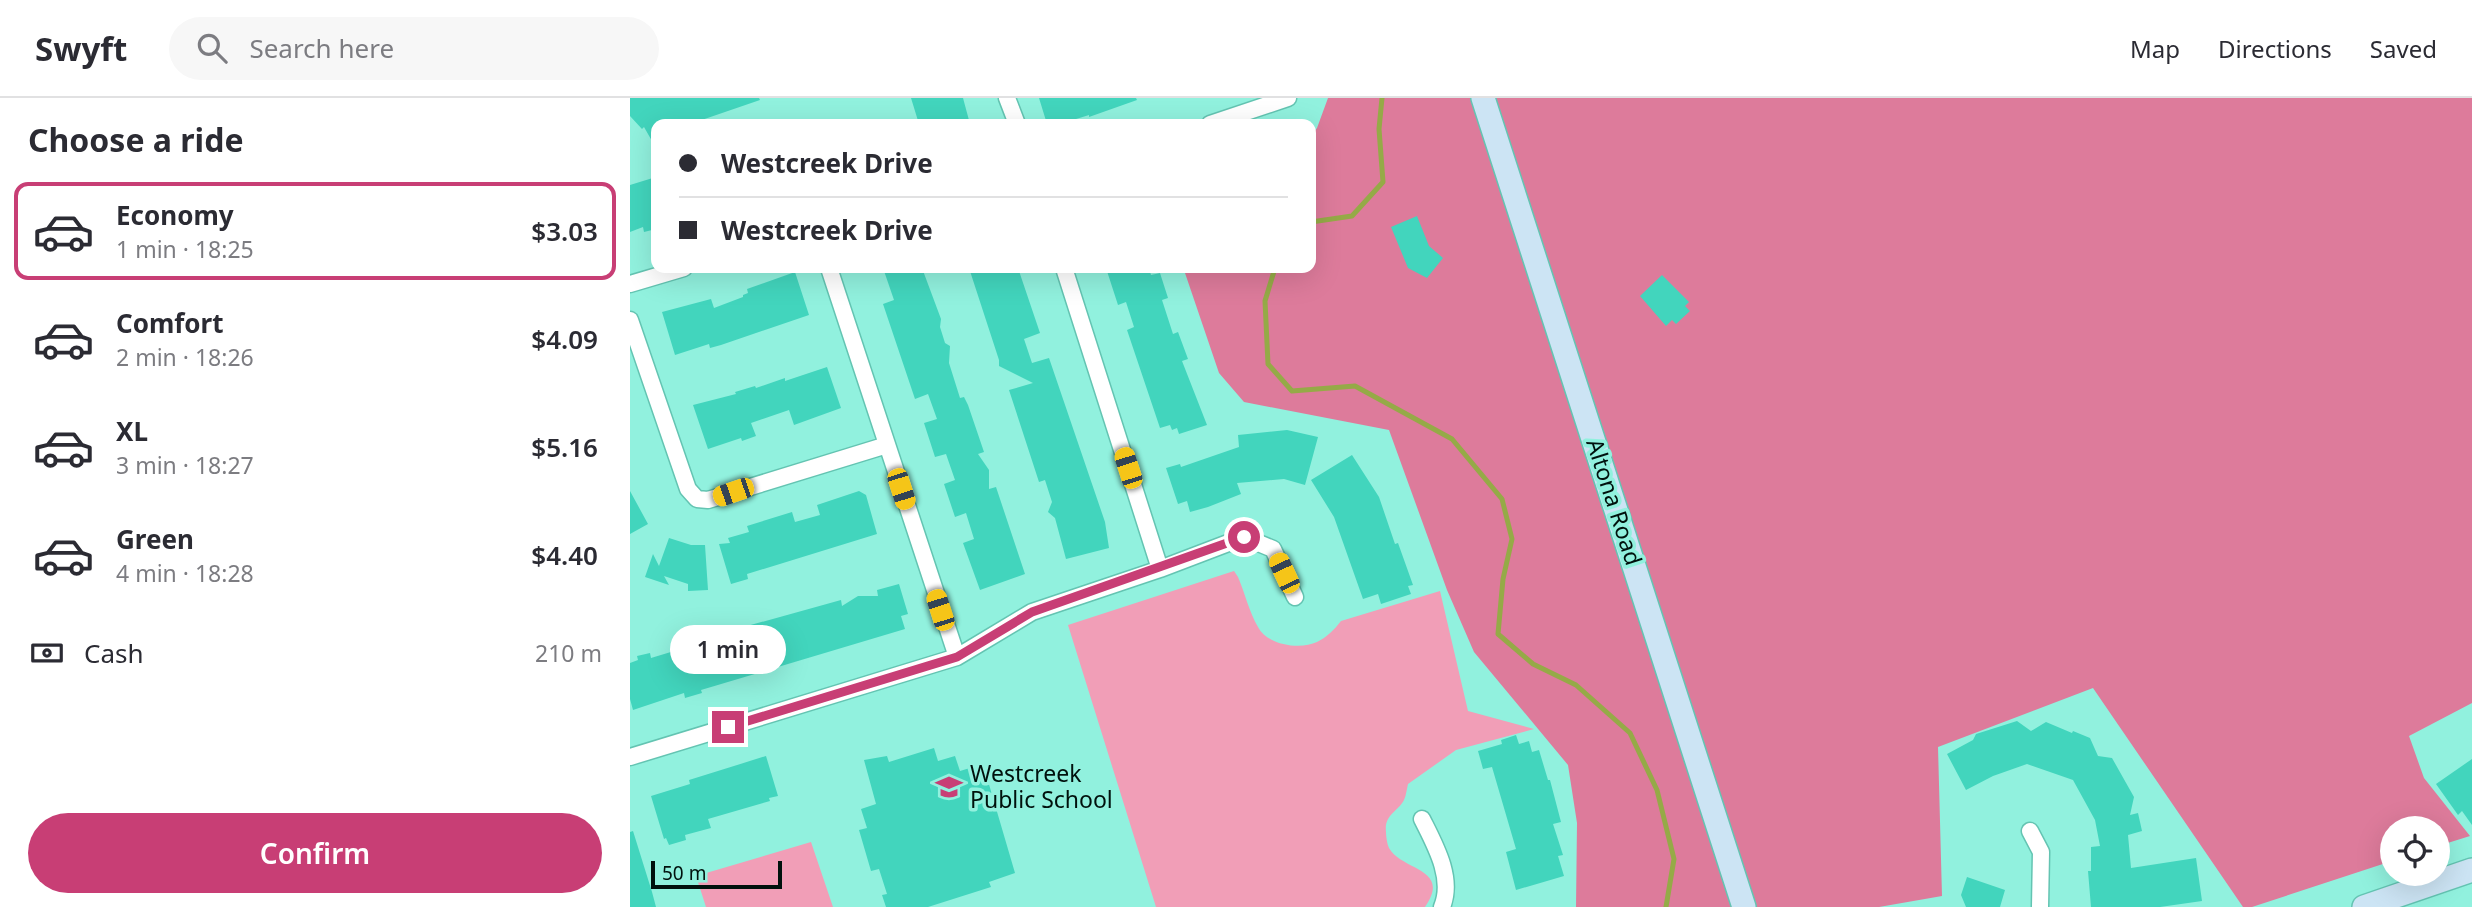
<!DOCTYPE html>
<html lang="en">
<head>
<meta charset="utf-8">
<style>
  body { margin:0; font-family:"Noto Sans",sans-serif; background:#f7f7f7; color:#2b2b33; height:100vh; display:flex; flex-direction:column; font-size:26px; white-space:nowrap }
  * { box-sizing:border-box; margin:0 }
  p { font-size:23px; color:#7c7c81 }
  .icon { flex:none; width:38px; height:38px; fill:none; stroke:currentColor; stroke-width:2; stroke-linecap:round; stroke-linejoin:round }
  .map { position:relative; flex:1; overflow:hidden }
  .drawer { display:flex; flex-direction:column; background:#fff; width:630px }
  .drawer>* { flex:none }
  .banner { position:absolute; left:21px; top:21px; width:665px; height:154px; border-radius:14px; box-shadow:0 7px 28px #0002; display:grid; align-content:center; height:154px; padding:0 28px; background:#fff }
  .buttons { position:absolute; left:1750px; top:718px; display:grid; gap:14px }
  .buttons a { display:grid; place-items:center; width:70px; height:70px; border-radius:50%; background:#fff; box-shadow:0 7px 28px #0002; font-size:35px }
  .scale { position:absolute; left:21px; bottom:18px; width:131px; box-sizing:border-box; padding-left:7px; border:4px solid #00110d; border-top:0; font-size:19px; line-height:24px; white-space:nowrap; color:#00110d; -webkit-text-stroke:5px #91f1de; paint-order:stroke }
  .end { position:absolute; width:32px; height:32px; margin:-16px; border:9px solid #c83e75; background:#fff; box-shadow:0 0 0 4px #fff }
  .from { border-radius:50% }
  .bubble { position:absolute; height:49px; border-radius:24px; background:#fff; box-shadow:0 7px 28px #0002; font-size:23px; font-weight:600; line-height:49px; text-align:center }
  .car { position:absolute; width:21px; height:42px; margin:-21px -10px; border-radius:9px; box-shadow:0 0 5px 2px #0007; background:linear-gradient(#f5c518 24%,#345 0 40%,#f5c518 0 76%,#345 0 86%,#f5c518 0) }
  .banner b { display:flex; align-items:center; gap:24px; height:66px; font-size:26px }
  .banner b+b { border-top:2px solid #e1e1e2 }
  .banner i { width:18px; height:18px; background:#2b2b33 }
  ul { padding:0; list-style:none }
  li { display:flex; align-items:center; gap:21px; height:98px; margin:0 14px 10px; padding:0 14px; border:4px solid transparent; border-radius:14px }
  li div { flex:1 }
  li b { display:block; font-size:26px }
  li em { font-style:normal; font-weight:600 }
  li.active { border-color:#c83e75 }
  li>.icon { width:63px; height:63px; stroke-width:1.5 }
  h2 { padding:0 28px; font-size:32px; line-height:84px }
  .pay { display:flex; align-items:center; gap:18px; height:77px; padding:0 28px; font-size:26px }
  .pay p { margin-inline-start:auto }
  .button { display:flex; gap:14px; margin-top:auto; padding:14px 28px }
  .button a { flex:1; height:80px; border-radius:42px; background:#c83e75; color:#fff; font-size:28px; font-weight:600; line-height:80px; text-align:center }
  header { display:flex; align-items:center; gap:42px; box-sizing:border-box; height:98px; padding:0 35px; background:#fff; border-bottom:2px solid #e1e1e2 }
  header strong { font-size:33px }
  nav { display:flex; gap:38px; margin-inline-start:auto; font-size:24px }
  .search { width:490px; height:63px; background:#f7f7f7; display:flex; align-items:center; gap:18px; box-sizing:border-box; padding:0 24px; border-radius:38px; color:#7c7c81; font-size:26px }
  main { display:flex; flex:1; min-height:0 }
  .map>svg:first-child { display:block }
  .green { fill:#f19eb7 }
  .forest { fill:#dd7b9b }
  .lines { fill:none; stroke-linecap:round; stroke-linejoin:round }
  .stream { stroke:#95aa47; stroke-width:5 }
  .building { fill:#42d5bd }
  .street-casing { stroke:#64c4b2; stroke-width:19 }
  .secondary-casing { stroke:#64c4b2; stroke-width:26 }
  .street { stroke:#fff; stroke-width:16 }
  .secondary { stroke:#cce4f4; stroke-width:23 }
  .route { stroke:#c83e75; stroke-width:9 }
  .labels { text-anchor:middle; stroke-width:7; stroke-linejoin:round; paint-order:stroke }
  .street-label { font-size:23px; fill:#00110d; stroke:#91f1de }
  .poi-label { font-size:23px; fill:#00110d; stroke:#91f1de; text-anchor:start }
</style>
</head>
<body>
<header>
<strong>Swyft</strong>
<div class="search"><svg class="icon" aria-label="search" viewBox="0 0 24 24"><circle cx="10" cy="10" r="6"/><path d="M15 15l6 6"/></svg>Search here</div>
<nav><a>Map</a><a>Directions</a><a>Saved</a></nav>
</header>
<main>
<section class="drawer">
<h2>Choose a ride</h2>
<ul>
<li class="active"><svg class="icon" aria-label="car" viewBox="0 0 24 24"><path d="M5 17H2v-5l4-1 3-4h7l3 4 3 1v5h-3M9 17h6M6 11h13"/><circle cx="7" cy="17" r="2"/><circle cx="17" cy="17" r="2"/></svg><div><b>Economy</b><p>1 min · 18:25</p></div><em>$3.03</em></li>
<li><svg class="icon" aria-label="car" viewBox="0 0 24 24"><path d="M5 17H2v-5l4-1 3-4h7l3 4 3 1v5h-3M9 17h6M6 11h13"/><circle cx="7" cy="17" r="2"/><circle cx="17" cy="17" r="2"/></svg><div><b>Comfort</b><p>2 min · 18:26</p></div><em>$4.09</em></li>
<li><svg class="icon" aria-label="car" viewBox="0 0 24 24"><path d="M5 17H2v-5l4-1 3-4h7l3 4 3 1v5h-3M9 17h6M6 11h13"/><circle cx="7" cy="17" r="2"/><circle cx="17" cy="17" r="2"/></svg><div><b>XL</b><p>3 min · 18:27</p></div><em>$5.16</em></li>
<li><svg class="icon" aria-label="car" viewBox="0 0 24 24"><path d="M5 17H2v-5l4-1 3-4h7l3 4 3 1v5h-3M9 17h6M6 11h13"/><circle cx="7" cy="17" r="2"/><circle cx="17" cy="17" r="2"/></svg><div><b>Green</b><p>4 min · 18:28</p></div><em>$4.40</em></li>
</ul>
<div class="pay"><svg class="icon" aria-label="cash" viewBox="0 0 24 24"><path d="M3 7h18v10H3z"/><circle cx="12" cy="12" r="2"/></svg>Cash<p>210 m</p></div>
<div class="button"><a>Confirm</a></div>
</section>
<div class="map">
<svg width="1842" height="809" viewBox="0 0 1842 809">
  <rect width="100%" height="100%" fill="#91f1de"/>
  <path class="green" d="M604,473l4,6c7,16 11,35 20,50 9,18 42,23 59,15 10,-5 17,-12 24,-21l99,-30 28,120 66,18 -78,21 -48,34c-1,4 -2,12 -4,16 -6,12 -20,14 -18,32 0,4 1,12 3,16 13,23 63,20 36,59h-269l-88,-282z
    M181,744l22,65h-127l-10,-31z"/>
  <path class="forest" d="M698,0h1144v605l-63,33 15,42 46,58 -32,10v-18h-46v33l-140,46h-9l-150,-219 -155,59 4,149 -63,11h-303l1,-84 -9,-58 -94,-113 -27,-62 -58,-160 -145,-28 -25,-29 -34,-100 9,-5h117v-132l6,-8z"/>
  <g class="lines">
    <path class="stream" d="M681,124l41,-6 31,-34 -4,-53 3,-31
      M645,170l-10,33 3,63 24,27 63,-5 97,53 50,60 10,40 -9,40 -5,55 35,30 43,21 54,48 27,57 17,69 -8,48"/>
  </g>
  <path class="building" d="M0,0h129l1,2 -70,24h-34v24l-12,-21 -2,2 -12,-13z
    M281,0h52l7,26h-51z
    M409,0h97l1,2 -48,17v-2l-29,9h-13z
    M26,79v52l-12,3 -1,-5 -13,5v-47z
    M787,118l12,30 14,12 -16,20 -19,-10 -17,-41z
    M253,170h39l19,51 -1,8 5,16 5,3 -1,17 11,35 4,-1 4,8 16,47 -6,2 11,16v19l7,-2 29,87 -45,16 -17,-47 11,-4 -8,-26 -11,4 -11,-33 11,-4 -9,-26 -11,3 -11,-34 13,-4 -9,-25 -13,5 -32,-95 11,-4z
    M339,170h49l22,65 -16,6 8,24 17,-5 56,164 4,26 -43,11 -11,-41 -7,-6 4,-10 -7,-22 -6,2 -30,-92 24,-7 -34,-17v-6z
    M476,170h43l2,7 9,-2 8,25 -6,2 11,34 5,-2 10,27 -6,2 25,64 -28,9 -2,-6 -5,2 -2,-5 -10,3 -33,-98 7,-3 -8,-25 -8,3z
    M165,174l14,43 -88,30 -11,3 -1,-4 -34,11 -13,-43 49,-13 3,9 29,-11v-2l5,-2 -1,-4z
    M1032,177l27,27 -4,4 5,5 -14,13 -4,-4 -6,6 -26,-30z
    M197,269l14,41 -47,17 -5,-15 -38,13 5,13 -14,5 -1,-3 -33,11 -15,-44 43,-11 -1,-2 20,-6 1,2 29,-10v3z
    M657,332l31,7 -13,48 -21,-6 -47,4 4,11 -33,13 -18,5 -3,-11 -9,3 -12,-36 14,-4 1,3 58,-20 -1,-12z
    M722,357l27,42 16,47 3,-1 15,42 -5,1 3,8 -30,10 -3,-10 -15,5 -29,-82 -23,-37z
    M0,393l18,33 -18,10z
    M229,393l7,4 11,39 -130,40 1,5 -17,5 -12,-40 11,-1 -2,-5 21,-6 -2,-6 45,-14 3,10 25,-7 -3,-10z
    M39,440l22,7h14l3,45 -20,1v-7l-24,-8 5,9 -24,-8 8,-23 6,12z
    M269,486l9,30 -7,2 4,13 -204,61 1,3 -17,5 -1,-5 -51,17 -3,-11v-36l8,-3 -1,-4 13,-3 1,5 43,-13 -1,-4 148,-41 1,6 16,-10h20l-1,-6z
    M1387,623l14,10 15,-9 26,11 1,-2 17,7 8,18 14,2 22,39 -4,18 8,-2 4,18 -14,4 3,33 65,-10 6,43 -42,6h-69l-3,-36h3v-24l9,-1 -5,-26 -22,-40 -46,-16 -34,12 -27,14 -19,-36 26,-14 3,-6z
    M886,637l3,9 10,-3 3,11 7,-2 9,30h2l11,42 -8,2 10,31 -5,1 6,20 -48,14 -10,-38 10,-3 -24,-82 -9,2 -5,-18 24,-7 -1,-4z
    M304,650l4,13 17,-5 5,15 23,-7 32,109 -26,9 2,5 -63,20h-42l-4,-12 5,-1 -8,-25 -8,2 -12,-41 8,-2 -6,-19 15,-5 -12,-44 23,-4 2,6z
    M136,658l12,40 -9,2 1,3 -62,18 3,9 -26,7 1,5 -17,5 -3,-7 -2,1 -13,-43 39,-12 -1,-4z
    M1842,661v66l-10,-14 -4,4 -22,-31z
    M3,733l19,61 4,15h-26v-75z
    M1337,779l38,13 -5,17h-34l-5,-12z"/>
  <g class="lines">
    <defs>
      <path id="street" d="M377,0l10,26
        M580,26l78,-26
        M199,170l128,389
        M434,170l96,301
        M0,186l54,-16
        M0,222l58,169 9,10 11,1 179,-55
        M0,659l327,-100 75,-45 128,-43 84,-32 29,12 22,48
        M792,721c13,26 32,59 20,88
        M1400,733l11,21 -1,55"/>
      <path id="secondary" d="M853,0l261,809
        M1734,809l108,-37"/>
    </defs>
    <use href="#street" class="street-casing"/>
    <use href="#secondary" class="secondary-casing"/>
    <use href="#street" class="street"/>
    <use href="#secondary" class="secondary"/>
  </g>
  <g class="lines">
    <path class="route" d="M98,629l229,-70 75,-45 212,-75"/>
  </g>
  <defs>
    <symbol id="school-bare" viewBox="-9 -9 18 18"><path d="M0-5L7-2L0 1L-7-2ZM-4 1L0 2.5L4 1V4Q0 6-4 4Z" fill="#c83e75" stroke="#91f1de" stroke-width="2.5" paint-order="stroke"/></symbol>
  </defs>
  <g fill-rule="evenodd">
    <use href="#school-bare" x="300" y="670" width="38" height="38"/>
  </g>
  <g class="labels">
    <g class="street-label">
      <text transform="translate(984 404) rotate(72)" y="8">Altona Road</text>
    </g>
    <g class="poi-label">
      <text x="340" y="684">Westcreek<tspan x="340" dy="26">Public School</tspan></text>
    </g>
  </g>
</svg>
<div class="buttons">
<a><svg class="icon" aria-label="locate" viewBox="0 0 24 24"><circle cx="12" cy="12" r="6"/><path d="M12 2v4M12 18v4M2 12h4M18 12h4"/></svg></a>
</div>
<div class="scale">50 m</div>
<i class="end from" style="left:614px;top:439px"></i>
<i class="end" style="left:98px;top:629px"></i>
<div class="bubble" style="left:40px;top:527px;width:116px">1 min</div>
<i class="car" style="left:498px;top:370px;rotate:342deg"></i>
<i class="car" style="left:271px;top:391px;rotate:162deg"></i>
<i class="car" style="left:103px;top:394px;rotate:251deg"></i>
<i class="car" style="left:654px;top:475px;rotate:335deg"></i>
<i class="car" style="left:310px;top:512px;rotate:342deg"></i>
<div class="banner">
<b><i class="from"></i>Westcreek Drive</b>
<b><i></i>Westcreek Drive</b>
</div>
</div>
</main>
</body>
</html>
